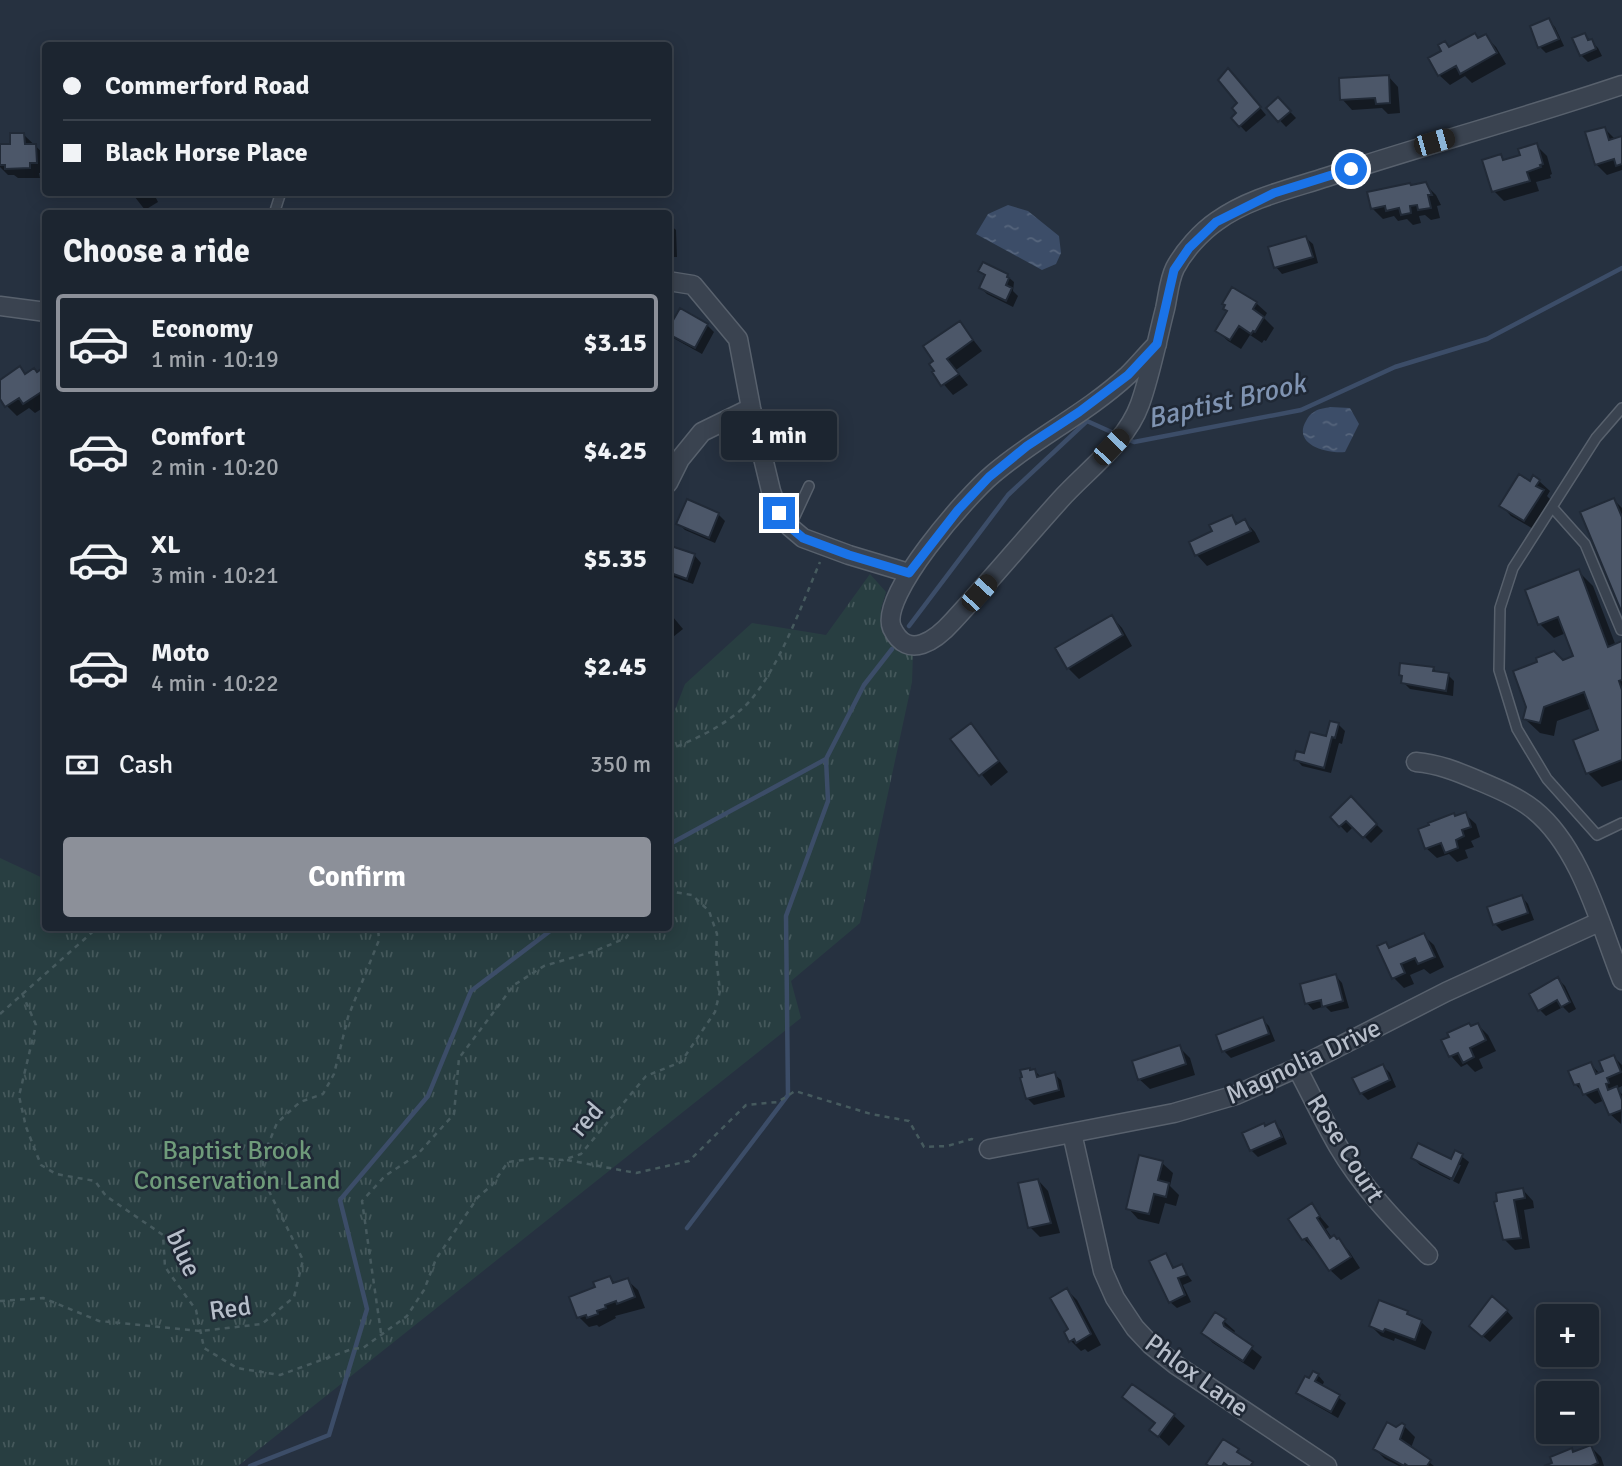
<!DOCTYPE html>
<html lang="en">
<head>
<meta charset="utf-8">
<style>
  body { margin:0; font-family:Signika,sans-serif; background:#29313c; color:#f1f3f6; height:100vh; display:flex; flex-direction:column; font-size:26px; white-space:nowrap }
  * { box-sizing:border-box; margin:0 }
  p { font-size:23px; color:#a0a5ab }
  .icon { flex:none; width:38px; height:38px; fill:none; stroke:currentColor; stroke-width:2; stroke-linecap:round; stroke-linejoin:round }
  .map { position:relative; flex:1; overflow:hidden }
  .sheet { position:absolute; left:42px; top:210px; width:630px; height:721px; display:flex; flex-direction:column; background:#1c2530; border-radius:7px; box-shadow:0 4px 18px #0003,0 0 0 2px #3a424c }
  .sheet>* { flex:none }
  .top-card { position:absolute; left:42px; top:42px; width:630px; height:154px; border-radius:7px; box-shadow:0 4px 18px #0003,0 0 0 2px #3a424c; display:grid; align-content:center; height:154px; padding:0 21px; background:#1c2530 }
  .controls { position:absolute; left:1536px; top:1304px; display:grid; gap:14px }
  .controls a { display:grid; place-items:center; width:63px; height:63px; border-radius:7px; background:#1c2530; box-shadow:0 4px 18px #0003,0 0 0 2px #3a424c; font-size:35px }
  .end { position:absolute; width:32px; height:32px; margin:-16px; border:9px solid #1a73e8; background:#fff; box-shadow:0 0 0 4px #fff }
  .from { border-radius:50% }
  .bubble { position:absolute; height:49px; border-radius:7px; background:#1c2530; box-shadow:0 4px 18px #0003,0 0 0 2px #3a424c; font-size:23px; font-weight:700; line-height:49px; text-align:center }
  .car { position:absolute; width:21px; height:42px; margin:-21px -10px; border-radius:9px; box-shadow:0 0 5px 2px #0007; background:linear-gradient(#222 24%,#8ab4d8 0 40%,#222 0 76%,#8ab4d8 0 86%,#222 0) }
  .top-card b { display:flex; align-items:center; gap:24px; height:66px; font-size:26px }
  .top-card b+b { border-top:2px solid #3a424c }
  .top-card i { width:18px; height:18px; background:#f1f3f6 }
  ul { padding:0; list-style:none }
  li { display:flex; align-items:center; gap:21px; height:98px; margin:0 14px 10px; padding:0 7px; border:4px solid transparent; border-radius:7px }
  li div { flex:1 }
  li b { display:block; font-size:26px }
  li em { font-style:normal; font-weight:700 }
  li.selected { border-color:#8c9099 }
  li>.icon { width:63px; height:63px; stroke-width:1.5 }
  h2 { padding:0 21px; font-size:32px; line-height:84px }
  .pay { display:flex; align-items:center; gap:18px; height:77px; padding:0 21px; font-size:26px }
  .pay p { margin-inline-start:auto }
  .button { display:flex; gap:14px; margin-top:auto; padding:14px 21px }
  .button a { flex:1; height:80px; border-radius:7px; background:#8c9099; color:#fff; font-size:28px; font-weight:700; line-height:80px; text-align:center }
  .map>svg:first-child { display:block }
  .park { fill:url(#park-tufts) }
  .water { fill:url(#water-ripples) }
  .shadow { fill:#0007 }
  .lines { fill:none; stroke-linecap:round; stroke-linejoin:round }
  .stream { stroke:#3c4d68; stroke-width:4.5 }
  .building { fill:#4c5769; stroke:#212a37; stroke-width:2 }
  .service-casing { stroke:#58616d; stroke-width:12 }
  .minor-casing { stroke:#58616d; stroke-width:21 }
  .path { stroke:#465a5e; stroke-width:2.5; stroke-dasharray:5 5; stroke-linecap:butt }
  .service { stroke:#3a4350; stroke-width:9 }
  .minor { stroke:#3a4350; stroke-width:18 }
  .route { stroke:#1a73e8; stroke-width:9 }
  .labels { text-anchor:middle; stroke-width:5; stroke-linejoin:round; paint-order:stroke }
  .street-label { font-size:26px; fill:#b7beca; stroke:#1f2835 }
  .park-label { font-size:26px; fill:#6f9b7a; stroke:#1f2835 }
  .water-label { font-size:28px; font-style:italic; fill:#7f93b1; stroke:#1f2835 }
</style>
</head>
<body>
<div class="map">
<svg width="1622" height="1466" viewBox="0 0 1622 1466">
  <defs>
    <pattern id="park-tufts" width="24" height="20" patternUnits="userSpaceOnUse" patternTransform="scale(1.75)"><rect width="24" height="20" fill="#283e41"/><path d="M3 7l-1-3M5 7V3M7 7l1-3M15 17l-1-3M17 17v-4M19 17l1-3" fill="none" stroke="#45585b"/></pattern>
    <pattern id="water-ripples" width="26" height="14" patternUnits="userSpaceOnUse" patternTransform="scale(1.75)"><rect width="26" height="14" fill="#3c4d68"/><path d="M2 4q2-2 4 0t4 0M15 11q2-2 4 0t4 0" fill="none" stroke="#56657c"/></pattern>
  </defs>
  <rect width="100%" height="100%" fill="#263140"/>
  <path class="park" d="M870,574l16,18 -5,17 3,19 29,25 -1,29 -52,241 -69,58 10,37 -563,448h-238v-608l45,21 1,49h622l1,-203 16,-41 67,-61 74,12z"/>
  <path class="water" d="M1008,205l20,6 31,25 2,17 -5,11 -14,6 -66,-36 12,-20z
    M1330,407l20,1 9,16 -14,28c-17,2 -53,-7 -39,-31 2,-4 4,-7 8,-9 3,-3 12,-4 16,-5z"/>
  <path class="shadow" d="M1548,20l7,7 9,19 -18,7 -6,-6z
    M1585,35l13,13 4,8 -14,6 -7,-7z
    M1485,36l11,11 10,17 -34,19 -7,-7 -15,9 -11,-10 6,-32 6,5z
    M1388,76l10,11 2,26 -12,1 -6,-6 -30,2 -10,-11z
    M1235,77l31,38 -20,17 -13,-14 5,-4 1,-10z
    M1278,99l18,19 -10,9 -18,-19z
    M1605,129l11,11 6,-2v32l-15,5 -11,-11z
    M24,135l22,21v17h-7l1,5h-22l-4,-3h-6l-8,-8v-21h11z
    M1536,145l11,11 5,18 -2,1 1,3 -15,4 3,9 -35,10 -10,-10 6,-35 5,5 17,-5z
    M1425,184l11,11 5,10 -4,1 3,12 -9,2 -6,-5 -6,1 2,7 -8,2 -6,-6 -9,2 -4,-5 -11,3 -11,-11 40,-21z
    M131,192h22l5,10 -13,8z
    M470,192h26l-1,6 -20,-1z
    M668,223l8,7 1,27h-9z
    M1306,238l7,6 5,19 -36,11 -6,-7z
    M980,271l27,5 7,6 -1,9 5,5 -5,11 -26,-13 -6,-6 5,-11z
    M1256,303l11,10 -3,5 10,10 -8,13 -2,-1 -2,3 -12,-8 -9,14 -13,-8 -11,-10 11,-19z
    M960,323l22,28 -26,19 12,15 -15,10 -19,-22z
    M707,325l7,7 -12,22 -27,-15 -7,-7z
    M20,369l7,6 10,-1 6,-4 3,2v34l-11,7 -6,-5 -12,8 -10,-10 -7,-13v-11z
    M1539,481l11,10 -3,5 6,6 -18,28 -24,-14 -10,-11 29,-21z
    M1614,500l8,8v101z
    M718,514l7,7 -10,22 -30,-13 -6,-6z
    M1231,517l8,7 6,-3 10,11 5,10 -53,24 -10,-11 -6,-12 23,-11z
    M668,547l27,9 6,7 -8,21 -25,-9z
    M1579,572l14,14 23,60 6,-3v137l-20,7 -14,-14 12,-42 -8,-23 -35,13 -3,15 -14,-3 -15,-14 38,-57 12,-6 -9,-23 -12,5 -14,-14z
    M668,611l15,18 -15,12z
    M1112,617l10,11 10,18 -53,33 -11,-11 -11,-20z
    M1433,668l5,6 10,1 6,6 -1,15 -43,-7 -7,-7z
    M1338,724l7,7 -3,13 -3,-1 -8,30 -29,-7 -6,-7 9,-4 22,-17z
    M971,725l37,47 -17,14 -38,-47z
    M1351,799l32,32 -12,12 -17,-17 -7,7 -15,-16z
    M1465,814l11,10 4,13 -9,4 3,6 -9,3 3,8 -11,4 -8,-8 -12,4 -11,-10 28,-33 2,2z
    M1522,897l6,7 6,16 -32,11 -7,-7z
    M1423,935l11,10 10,22 -14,7 -6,-5 -14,6 4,9 -10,4 -10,-10 -8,-34 5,5z
    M1336,976l6,7 7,25 -18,4 -6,-6 -12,4 -6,-7z
    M1558,979l7,7 11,23 -7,4 -6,-6 -17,9 -6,-6z
    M1262,1019l7,7 6,15 -44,17 -7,-7 -6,-15z
    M1478,1025l10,10 8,16 -17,8 4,9 -8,4 -8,-8 -6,3 -10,-11 -7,-15z
    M1179,1047l11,11 5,17 -45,14 -11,-10z
    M1614,1057l8,8v21l-6,3 6,5 -1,30 -11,-10 -5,-14 -10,4 -20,-20 16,-20 9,10 5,-2z
    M1383,1066l7,7 6,14 -28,13 -7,-7z
    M1035,1071l6,6 13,-3 7,6 4,17 -31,8 -7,-7z
    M1274,1124l7,6 6,14 -29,13 -7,-7 15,-22z
    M1456,1152l13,10 -10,22 -6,-3 8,-16h-4l-7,15 -30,-15 -7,-7 38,3z
    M1162,1163l11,10 -3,13 9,9 -3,11 -11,-3 -6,21 -21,-5 -10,-11z
    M1038,1180l10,11 12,42 -20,4 -10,-10z
    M1523,1190l10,11 1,7 -10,2 6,38 -15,2 -10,-10 -9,-37z
    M1311,1206l18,21 -3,2 6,9 6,2 11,11 11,17 -19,12 -11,-10 -14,-21 -2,1 -10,-11 -14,-20z
    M1166,1255l9,14 6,-3 11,15 -9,4 8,17 -14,6 -7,-6z
    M610,1278l6,6 11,-4 11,10 7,18 -30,8 1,2 -17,9 -2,-2 -8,2 -10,-10 18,-28z
    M1067,1290l10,10 24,45 -13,7 -3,-3 -4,2 -10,-10z
    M1507,1311l6,7 -23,24 -12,-10z
    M1407,1313l6,5 8,4 11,10 -7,18 -30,-12 -1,3 -13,-5 -10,-10z
    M1216,1314l19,17 -2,3 29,23 -8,13 -41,-27 -10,-10z
    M1318,1375l6,7 -2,4 24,17 -8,15 -33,-19 -7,-6z
    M1132,1386l42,30 11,10 -16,20 -17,-16 4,-6 -32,-27z
    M1404,1426l11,11 -4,11 23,18h-35l-14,-7 -10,-10 21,-20z
    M1591,1447l10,10 3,9h-55l23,-16 2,3z"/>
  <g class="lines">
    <path class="stream" d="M1126,439l8,3 167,-32 94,-43 92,-28 135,-71
      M909,626l99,-131 79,-74 31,14
      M668,845l158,-86 38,-74 28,-36
      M687,1228l101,-133 -2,-179 42,-115 -2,-42
      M250,1466l79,-31 38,-126 -27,-109 88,-104 43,-105 83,-63"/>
  </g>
  <path class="building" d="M1549,18l10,21 -21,9 -8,-22z
    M1475,33l3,5 8,-4 11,19 -37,21 -4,-8 -18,10 -10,-18 13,-7 -3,-6 7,-4 4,6z
    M1585,33l3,7 4,-1 4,10 -16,7 -8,-18z
    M1228,68l33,39 -22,20 -8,-9 5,-5 -4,-5 5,-5 -19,-23z
    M1389,75l1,28 -14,1 -1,-6 -35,2 -1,-22z
    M1278,97l13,14 -13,11 -12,-14z
    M1605,127l4,13 13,-4v28l-6,2 -2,-7 -19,6 -10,-33z
    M10,133h14l1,11h11l1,19h-7v5l-25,1v-4h-5v-21h10z
    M1537,143l6,21 -3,1 1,2 -14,5 3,9 -38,11 -10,-32 19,-6 2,6 17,-5 -2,-6z
    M1426,182l6,13h-4l3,13 -13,2 -1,-5 -7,1 1,7 -10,2 -2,-7 -13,3 -1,-5 -14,3 -4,-17 43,-9 1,2z
    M1306,236l7,21 -39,11 -6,-21z
    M983,262l25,12 -1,3 2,1 -3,7 6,3 -6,13 -27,-13 6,-13 -7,-4z
    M1232,287l25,15 -4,7 11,8 -9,15 -2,-1 -2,3 -12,-8 -9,14 -15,-9 12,-20 -4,-2 2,-4 -3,-1z
    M680,308l28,16 -13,24 -27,-14v-5z
    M960,321l13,19 -26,19 12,15 -18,12 -9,-14 2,-1 -5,-7 4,-3 -10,-15z
    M20,366l5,8 9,-6 3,4 7,-5 2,22 -23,15 -4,-6 -14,9 -5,-8v-19z
    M1519,474l11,7 3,-6 7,5 -4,6 8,4 -20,31 -25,-15z
    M1614,498l8,19v96l-42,-101z
    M687,499l32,14 -10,25 -33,-14z
    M1232,515l4,9 9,-5 6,12 -56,25 -6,-14 23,-11 -3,-6z
    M668,545l27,9 -8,25 -19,-7z
    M1579,569l29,78 14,-6v39l-3,1 3,9v70l-36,14 -13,-34 25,-10 -14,-38 -40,15 -4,16 -17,-4 3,-12 -13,-36 24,-9 -1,-4 18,-7 9,9 10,-4 -15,-39 -20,8 -13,-35z
    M1112,615l11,20 -56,34 -12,-21z
    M1400,663l34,4 -1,4 16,2 -3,18 -45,-8 1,-7 -3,-1z
    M1330,721l9,2 -4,15 -3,-1 -8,31 -30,-8 2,-9 8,2 6,-21 16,4z
    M971,723l28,38 -20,15 -29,-37z
    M1351,796l26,28 -14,14 -17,-17 -7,6 -9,-10z
    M1466,812l5,15 -9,3 2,6 -8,4 2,8 -13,5 -4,-10 -16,6 -7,-20 11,-4 -1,-2 26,-10 1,3z
    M1522,895l6,18 -35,12 -6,-18z
    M1424,933l11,24 -17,7 -3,-6 -14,6 4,9 -13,6 -15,-33 9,-4 3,6z
    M1336,974l7,27 -21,6 -1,-7 -16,4 -5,-20z
    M1558,977l12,25 -9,5 -4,-7 -19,11 -9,-17z
    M1263,1017l6,17 -47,18 -6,-17z
    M1469,1023l2,3 7,-3 8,17 -16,8 4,9 -11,6 -5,-10 -9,4 -8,-17 8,-3 -2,-4z
    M1180,1045l6,19 -48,16 -6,-19z
    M1614,1055l7,17 -14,6 2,5 -3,1 2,6 9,-4 5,14v10l-13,5 -11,-26 -15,6 -4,-11 -5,1 -6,-14 23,-9 5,12 7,-3 -4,-10z
    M1383,1064l7,16 -30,14 -8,-16z
    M1030,1068v2l5,-1 2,8 18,-5 4,18 -33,9 -6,-21 2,-1 -2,-7z
    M1275,1121l7,16 -32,14 -8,-18 22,-10 1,3z
    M1418,1143l33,16 4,-9 8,4 -11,25 -41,-21z
    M1139,1155l24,6 -5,19 11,3 -3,14 -12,-3 -5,20 -23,-5z
    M1038,1179l13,44 -23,5 -10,-45z
    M1523,1188l2,10 -11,2 7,38 -18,2 -9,-38 3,-1 -1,-8z
    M1312,1203l8,13 -3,2 13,20 4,-3 3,4 2,-1 12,19 -22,14 -22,-33 -5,2 -14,-21z
    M1166,1253l7,15 9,-4 5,11 -9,3 7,17 -16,8 -20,-42z
    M610,1276l3,7 15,-5 7,19 -18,7 -1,-3 -11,4 1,3 -9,3 1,3 -11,4 -1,-3 -9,3 -8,-21 26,-10 -2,-5z
    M1067,1288l24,46 -15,9 -2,-4 -5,3 -5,-10 4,-3 -18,-31z
    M1492,1296l16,14 -26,27 -13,-11z
    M1379,1300l29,11 -1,3 15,6 -7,20 -30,-11 -2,3 -14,-6z
    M1215,1312l11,7 -3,4 1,3 29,20 -10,15 -42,-28z
    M1313,1371l6,3 -4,7 25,14 -9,17 -35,-19 9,-17 4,2z
    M1132,1384l43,30 -17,23 -9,-7 6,-7 -33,-26z
    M1387,1422l9,5 6,-4 3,2 -5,14 31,21 -4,6h-19l-3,-2 -1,2 -31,-17z
    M1223,1439l16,10 -2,3 16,10 -2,3 2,1h-25l-4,-3 -2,3h-13l-3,-2z
    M1591,1445l7,18 -7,3h-47l8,-3 -2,-6 22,-9 1,4z"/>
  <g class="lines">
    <defs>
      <path id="service" d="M274,214l7,-22
        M1622,408l-26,30 -83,130 -13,40 -1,62 18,59 30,50 50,56 25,-12
        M1552,507l33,37 36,86
        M790,527l19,-41"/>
      <path id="minor" d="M668,281l25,4 45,54 13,69 20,83 8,22 11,14 13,11 46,17 60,18
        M0,306l46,6
        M1157,344c-10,10 -19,21 -29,31 -41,38 -93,63 -135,99 -25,21 -115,122 -101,154 16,34 45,11 61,-7 37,-40 71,-81 107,-121 27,-30 66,-57 80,-96 11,-31 17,-64 25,-95 3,-13 4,-29 10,-41 9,-17 26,-36 42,-47 32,-23 73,-32 110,-44 98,-32 197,-59 295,-92
        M668,483l12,-24 22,-27 49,-24
        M1416,762c22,2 40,9 61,18 19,8 41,17 57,30 47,38 66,115 88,170
        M1297,1068c14,26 26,52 41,78 24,41 57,75 90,109
        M1072,1133l31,138 12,27 20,30 16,17 25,20 151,101
        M989,1149l185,-36 62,-18 61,-27 149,-76 153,-70"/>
    </defs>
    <use href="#service" class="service-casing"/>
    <use href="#minor" class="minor-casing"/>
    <path class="path" d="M668,750c26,-10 54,-23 75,-42 33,-31 59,-104 77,-146
      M22,993l14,32 -17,71 7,31 15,38 15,9 39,7 11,15 57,39 2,32 31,43 8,38 33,20 43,7 72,-26 11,-1 44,-32 17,-26 12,-31 42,-62 14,-12 16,-23 30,-4 25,2 18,-6 65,-78 35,-14 34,-50 5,-21 -4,-34 1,-23 -8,-23 -17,-16 -24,-4
      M0,1014l97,-86
      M567,1160l69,13 53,-12 57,-56 32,-3 17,-11 76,23 38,7 15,26 23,-1 25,-7 4,2
      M0,1301l43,-3 56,23 61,6 41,4 61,-7 32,-27 9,-37 -34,-69 -7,-32 15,-36 23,-21 23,-8 11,-20 14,-57 31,-77 -1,-12
      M381,1333l-19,-132 23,-25 32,-21 37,-41 5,-56 55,-73 30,-19 51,-15 31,-13 6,-10"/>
    <use href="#service" class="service"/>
    <use href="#minor" class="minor"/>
  </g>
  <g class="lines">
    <path class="route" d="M779,513l11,14 13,11 46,17 60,18 49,-63 31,-33 38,-31 52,-34 49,-37 29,-31 17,-74 15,-22 27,-26 58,-29 77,-24"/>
  </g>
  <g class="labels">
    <g class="street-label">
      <text transform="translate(1303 1061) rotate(-25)" y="9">Magnolia Drive</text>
      <text transform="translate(586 1119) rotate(-49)" y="9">red</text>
      <text transform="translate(1346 1148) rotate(58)" y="9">Rose Court</text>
      <text transform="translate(184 1253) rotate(65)" y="9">blue</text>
      <text transform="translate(230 1308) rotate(-8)" y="9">Red</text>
      <text transform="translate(1197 1375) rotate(36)" y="9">Phlox Lane</text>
    </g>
    <g class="park-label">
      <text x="237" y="1159">Baptist Brook<tspan x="237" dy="30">Conservation Land</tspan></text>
    </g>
    <g class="water-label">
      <text transform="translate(1226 400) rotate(-13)" y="10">Baptist Brook</text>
    </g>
  </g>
</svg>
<div class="controls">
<a>+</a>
<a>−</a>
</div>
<i class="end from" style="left:1351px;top:169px"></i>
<i class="end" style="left:779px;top:513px"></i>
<div class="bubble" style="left:721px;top:411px;width:116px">1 min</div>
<i class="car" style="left:1434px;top:142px;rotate:74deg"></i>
<i class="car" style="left:1111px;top:447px;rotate:44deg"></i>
<i class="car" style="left:979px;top:593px;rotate:42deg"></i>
<div class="top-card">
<b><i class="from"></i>Commerford Road</b>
<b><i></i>Black Horse Place</b>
</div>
<section class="sheet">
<h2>Choose a ride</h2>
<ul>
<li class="selected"><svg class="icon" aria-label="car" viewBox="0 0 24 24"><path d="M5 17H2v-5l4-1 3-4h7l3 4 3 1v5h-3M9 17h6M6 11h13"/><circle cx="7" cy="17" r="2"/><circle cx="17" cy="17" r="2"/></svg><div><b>Economy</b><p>1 min · 10:19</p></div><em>$3.15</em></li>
<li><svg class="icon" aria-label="car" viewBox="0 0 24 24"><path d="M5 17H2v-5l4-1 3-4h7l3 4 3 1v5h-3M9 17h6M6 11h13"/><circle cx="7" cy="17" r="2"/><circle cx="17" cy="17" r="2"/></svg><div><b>Comfort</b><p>2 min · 10:20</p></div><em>$4.25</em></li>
<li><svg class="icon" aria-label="car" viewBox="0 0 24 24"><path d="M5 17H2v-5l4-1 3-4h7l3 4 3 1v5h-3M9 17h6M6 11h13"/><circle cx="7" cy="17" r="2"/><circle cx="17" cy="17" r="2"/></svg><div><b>XL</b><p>3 min · 10:21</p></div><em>$5.35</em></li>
<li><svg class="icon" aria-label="car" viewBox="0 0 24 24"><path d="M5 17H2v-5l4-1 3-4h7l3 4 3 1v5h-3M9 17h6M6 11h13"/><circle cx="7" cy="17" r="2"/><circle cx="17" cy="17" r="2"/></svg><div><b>Moto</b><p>4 min · 10:22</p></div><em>$2.45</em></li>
</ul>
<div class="pay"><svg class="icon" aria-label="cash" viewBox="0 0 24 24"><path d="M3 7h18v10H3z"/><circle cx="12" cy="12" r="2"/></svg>Cash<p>350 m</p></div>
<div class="button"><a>Confirm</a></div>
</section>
</div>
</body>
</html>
